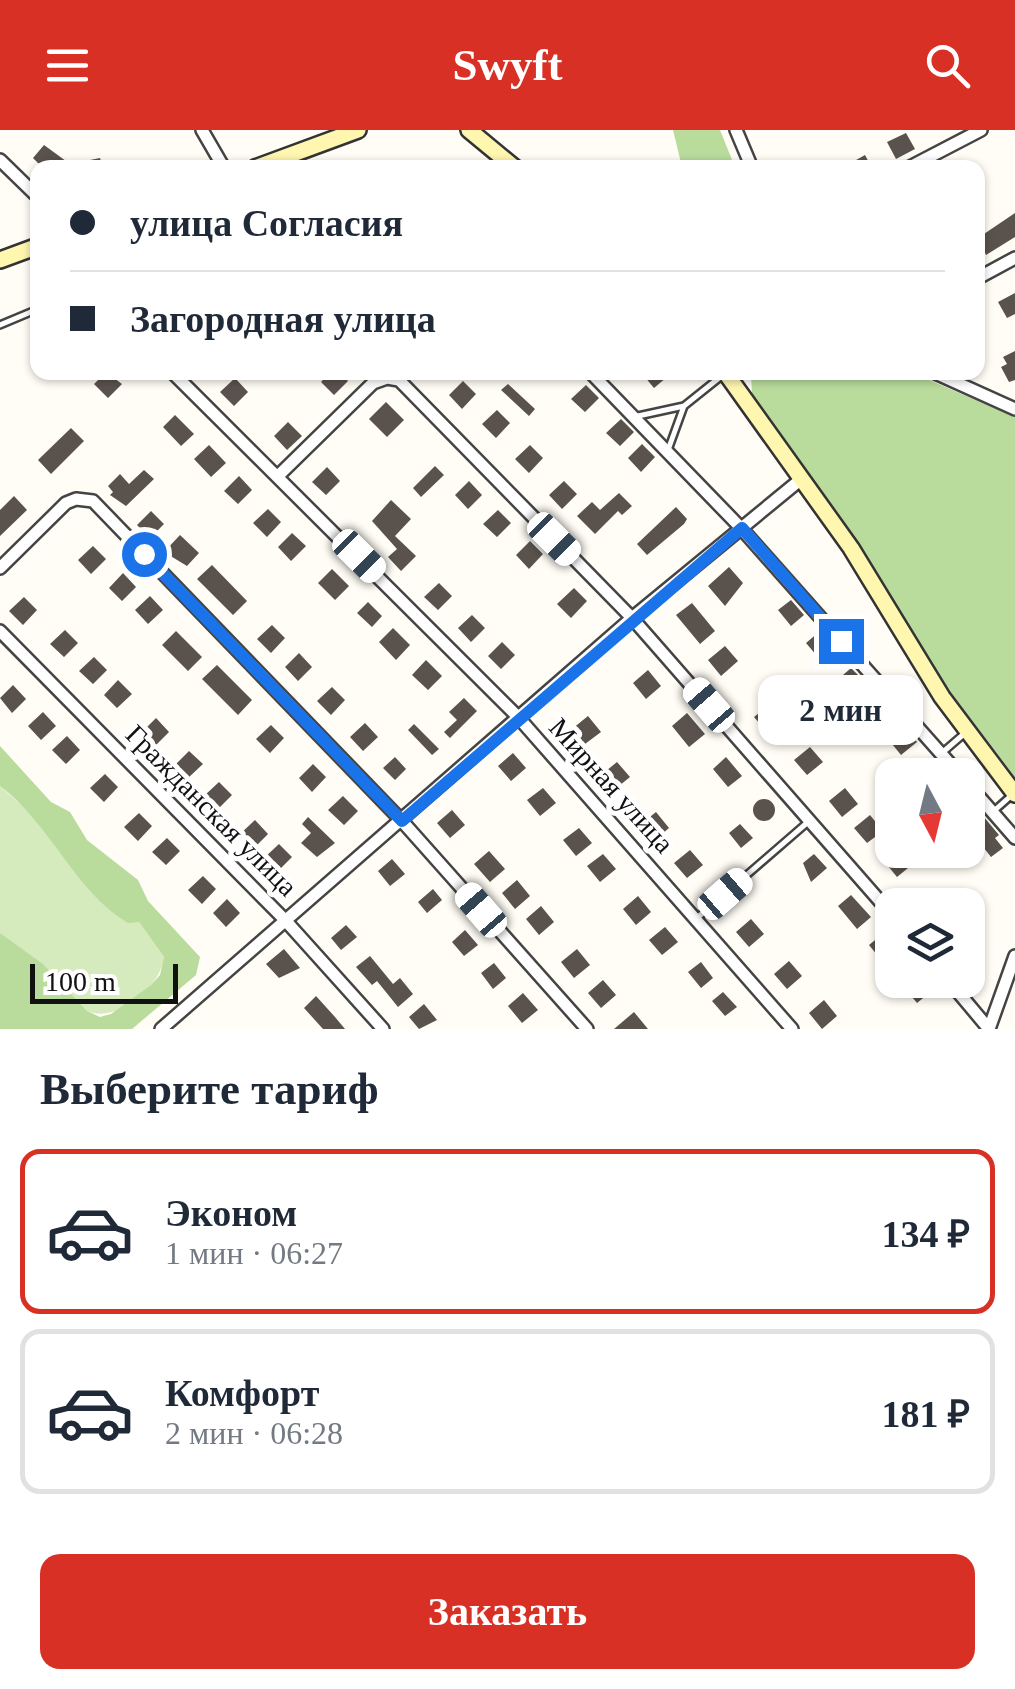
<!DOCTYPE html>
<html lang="ru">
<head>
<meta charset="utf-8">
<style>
  body { margin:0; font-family:"Times New Roman",serif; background:#f6f6f7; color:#1f2937; height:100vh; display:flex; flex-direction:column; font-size:38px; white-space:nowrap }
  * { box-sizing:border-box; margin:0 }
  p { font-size:32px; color:#747a83 }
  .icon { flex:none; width:55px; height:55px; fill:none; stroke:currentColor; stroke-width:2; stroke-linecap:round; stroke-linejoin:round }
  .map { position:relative; height:899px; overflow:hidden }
  .sheet { display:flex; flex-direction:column; background:#fff; flex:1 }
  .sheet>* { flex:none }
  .hud { position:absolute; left:30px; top:30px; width:955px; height:220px; border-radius:20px; box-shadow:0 2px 8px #0004; display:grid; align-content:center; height:220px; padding:0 40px; background:#fff }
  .needle { width:65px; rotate:173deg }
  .buttons { position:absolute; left:875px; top:628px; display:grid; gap:20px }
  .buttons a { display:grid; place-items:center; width:110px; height:110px; border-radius:20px; background:#fff; box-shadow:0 2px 8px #0004; font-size:50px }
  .scale { position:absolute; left:30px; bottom:25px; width:148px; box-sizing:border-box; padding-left:10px; border:5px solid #111; border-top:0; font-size:28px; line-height:35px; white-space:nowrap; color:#111; -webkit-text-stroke:8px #fff; paint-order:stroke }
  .end { position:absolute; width:45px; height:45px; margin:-22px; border:12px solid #1a73e8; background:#fff; box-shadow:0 0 0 5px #fff }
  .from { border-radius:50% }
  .bubble { position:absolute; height:70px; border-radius:20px; background:#fff; box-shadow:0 2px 8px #0004; font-size:32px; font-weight:700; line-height:70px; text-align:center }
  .car { position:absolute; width:30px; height:60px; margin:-30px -15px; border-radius:12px; box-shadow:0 0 8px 2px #0007; background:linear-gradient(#fff 24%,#345 0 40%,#fff 0 76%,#345 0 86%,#fff 0) }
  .hud b { display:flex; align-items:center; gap:35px; height:95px; font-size:38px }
  .hud b+b { border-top:2px solid #e0e1e3 }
  .hud i { width:25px; height:25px; background:#1f2937 }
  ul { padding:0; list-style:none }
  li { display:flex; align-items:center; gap:30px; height:165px; margin:0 20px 15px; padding:0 20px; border:5px solid #e0e1e3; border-radius:20px }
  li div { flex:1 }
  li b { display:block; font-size:38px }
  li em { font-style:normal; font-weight:700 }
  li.selected { border-color:#d93025 }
  li>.icon { width:90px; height:90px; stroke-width:1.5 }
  h2 { padding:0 40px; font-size:45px; line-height:120px }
  .action { display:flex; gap:20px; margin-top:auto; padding:20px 40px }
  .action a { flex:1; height:115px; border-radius:20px; background:#d93025; color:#fff; font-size:40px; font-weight:700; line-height:115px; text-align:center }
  header { display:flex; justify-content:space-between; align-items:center; height:130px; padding:0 40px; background:#d93025; color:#fff; font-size:45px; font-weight:700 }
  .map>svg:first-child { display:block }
  .green { fill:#d5ebbd }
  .forest { fill:#b9dc9c }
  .building { fill:#5a524d }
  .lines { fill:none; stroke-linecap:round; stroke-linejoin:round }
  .lane-casing { stroke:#444; stroke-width:10 }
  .street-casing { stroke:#444; stroke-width:16 }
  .secondary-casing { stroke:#333; stroke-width:20 }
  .lane { stroke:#fff; stroke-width:5 }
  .street { stroke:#fff; stroke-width:11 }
  .secondary { stroke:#fff6b0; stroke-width:15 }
  .route { stroke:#1a73e8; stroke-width:12 }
  .labels { text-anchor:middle; stroke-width:10; stroke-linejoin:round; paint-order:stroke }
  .street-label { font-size:28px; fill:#111; stroke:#fff }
</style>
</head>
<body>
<header><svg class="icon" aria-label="menu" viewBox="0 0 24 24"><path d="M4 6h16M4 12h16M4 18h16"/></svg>Swyft<svg class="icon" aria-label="search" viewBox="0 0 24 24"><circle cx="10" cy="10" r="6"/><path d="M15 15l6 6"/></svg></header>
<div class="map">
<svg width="1015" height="899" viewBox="0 0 1015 899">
  <rect width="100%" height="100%" fill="#fffdf5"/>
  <path class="green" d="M0,656l43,38 29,44 38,41 29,13 25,35c-3,30 -47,67 -77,54l-87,-78z"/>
  <path class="forest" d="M673,0h47l15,37h-53z
    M751,242l162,1 102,44v360l-67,-88 -89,-146 -90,-122 -17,-27z
    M0,616l51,56 19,10 17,28 51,40 10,21 52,56 -4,18 -64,54h-132v-96l43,31 44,47 13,6 11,-3 40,-29 9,-10 4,-18 -25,-35 -11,1c-53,-31 -78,-100 -128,-137z"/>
  <path class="building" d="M906,3l9,16 -19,10 -9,-17z
    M44,15l26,19 30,-6 3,10h-60l-10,-10z
    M865,25l7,13h-30z
    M1015,83v24l-29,18 -8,-17z
    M1015,163v21l-8,4 -9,-16z
    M1015,221v29l-6,2 -8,-15 6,-3 -4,-7z
    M106,242l16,12 -14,14 -14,-14z
    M330,242h10l8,9 -14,14 -13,-13z
    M648,242h25l-19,16 -10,-12z
    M235,248l13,14 -14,14 -14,-14z
    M463,251l13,13 -14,15 -13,-14z
    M508,254l27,25 -6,7 -28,-26z
    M586,255l13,13 -14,14 -14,-13z
    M386,272l18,18 -17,17 -18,-18z
    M497,280l13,13 -14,15 -14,-14z
    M175,285l19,19 -13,12 -18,-19z
    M621,289l13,13 -14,14 -14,-13z
    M288,292l14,14 -15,14 -13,-14z
    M71,298l13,13 -33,33 -13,-14z
    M642,314l13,13 -14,15 -13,-14z
    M209,315l17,18 -15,14 -17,-18z
    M530,315l13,13 -14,15 -14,-14z
    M435,336l9,9 -23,22 -8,-9z
    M327,337l13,14 -14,14 -14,-13z
    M144,340l10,9 -28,27 -16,-11 3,-3 -5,-6 12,-12 9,10z
    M239,346l13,14 -14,14 -14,-13z
    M469,351l13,14 -14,14 -13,-14z
    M564,351l13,13 -15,15 -13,-14z
    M619,363l13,13 -10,9 -4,-4 -23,23 -18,-18 15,-14 8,8z
    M14,366l13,14 -27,26v-26z
    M391,370l20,19 -16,17 21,20 -15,15 -13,-14 9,-8 -25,-28z
    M676,377l11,12 -3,5 -37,31 -10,-11z
    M268,379l13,13 -14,15 -14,-14z
    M498,380l13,13 -14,14 -14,-13z
    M151,381l13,13 -14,14 -13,-13z
    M292,403l14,13 -15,15 -13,-14z
    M180,405l19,18 -12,13 -23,-14z
    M530,411l13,13 -14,15 -13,-14z
    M93,416l13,13 -15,15 -13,-14z
    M212,435l35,36 -14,14 -36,-36z
    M729,437l14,16 -18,23 -17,-20z
    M332,439l17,17 -14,14 -17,-17z
    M123,443l13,14 -14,14 -13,-13z
    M439,453l13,13 -14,14 -14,-13z
    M574,458l13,13 -16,17 -14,-14z
    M150,466l13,14 -15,14 -13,-14z
    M24,467l13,13 -14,15 -14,-14z
    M791,470l13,15 -13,11 -13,-16z
    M368,472l14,14 -10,11 -15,-14z
    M692,473l23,28 -15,13 -24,-29z
    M472,485l13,13 -14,14 -13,-14z
    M272,495l13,13 -14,15 -14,-14z
    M393,498l17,17 -14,15 -17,-18z
    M65,500l13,13 -14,14 -14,-13z
    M176,501l26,26 -14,14 -26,-26z
    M820,501l18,20 -15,12 -17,-20z
    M502,512l13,13 -14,14 -13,-13z
    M725,516l13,15 -17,15 -13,-16z
    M299,523l13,14 -14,14 -13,-14z
    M94,527l13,13 -14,14 -14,-13z
    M426,530l16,16 -14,14 -16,-15z
    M217,535l35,35 -14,15 -36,-36z
    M851,538l8,8 -32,29 -8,-9z
    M648,540l13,16 -15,13 -13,-16z
    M118,550l14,14 -15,14 -13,-13z
    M13,555l13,14 -14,14 -12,-15z
    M332,557l13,13 -14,15 -14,-14z
    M464,568l13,13 -27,27 -6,-6 13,-12 -8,-8z
    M879,568l14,15 -14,11 -13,-15z
    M770,574l13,15 -16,13 -13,-15z
    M43,582l13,14 -15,14 -13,-14z
    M687,583l18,21 -16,13 -17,-21z
    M588,586l13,16 -16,12 -13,-15z
    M156,588l13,14 -14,14 -13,-14z
    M365,593l13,14 -15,14 -13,-14z
    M414,594l25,25 -7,6 -24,-25z
    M271,595l13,13 -14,15 -14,-14z
    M904,596l13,16 -16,13 -13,-16z
    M67,606l13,14 -14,14 -14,-14z
    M810,617l13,15 -16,13 -13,-15z
    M189,621l14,13 -15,14 -13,-13z
    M513,623l13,15 -15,13 -13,-15z
    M395,627l11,12 -11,11 -12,-12z
    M726,627l16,19 -14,11 -15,-18z
    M617,632l13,15 -16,13 -13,-15z
    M313,634l13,13 -14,15 -13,-14z
    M105,644l13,13 -14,15 -14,-14z
    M219,652l13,13 -14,14 -14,-13z
    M543,658l13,15 -16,13 -13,-16z
    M845,658l13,16 -16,13 -13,-16z
    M343,666l15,15 -14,14 -16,-15z
    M968,668l31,37 -4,3 8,10 -12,9 -23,-29z
    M753 680a11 11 0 1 1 22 0a11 11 0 1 1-22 0Z
    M452,680l13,15 -15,13 -13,-15z
    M656,682l13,16 -15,13 -14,-16z
    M139,683l13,13 -14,15 -14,-14z
    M870,685l13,16 -16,12 -13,-15z
    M308,687l27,26 -18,14 -16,-14 10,-10 -9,-9z
    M255,690l13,14 -14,14 -14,-14z
    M740,694l13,14 -12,10 -12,-15z
    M579,698l13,15 -16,13 -13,-16z
    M167,708l13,13 -14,14 -14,-13z
    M279,714l13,13 -14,14 -14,-13z
    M690,720l13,15 -16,13 -13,-15z
    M898,720l15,14 -16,13 -13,-16z
    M489,721l16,18 -15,13 -16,-18z
    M603,724l13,15 -16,13 -13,-16z
    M814,724l13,14 -16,14 -8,-19z
    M392,729l13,15 -15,12 -12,-15z
    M203,746l13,13 -14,15 -14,-14z
    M517,750l13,16 -15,13 -13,-16z
    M433,759l9,11 -15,13 -9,-11z
    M851,765l20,22 -14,12 -19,-23z
    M638,766l13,16 -15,13 -13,-16z
    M227,769l13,14 -14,14 -13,-14z
    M541,776l13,16 -15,13 -13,-16z
    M751,789l13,15 -15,13 -13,-15z
    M346,795l11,12 -16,13 -10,-12z
    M665,797l13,15 -16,13 -13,-15z
    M465,800l13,15 -14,11 -12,-14z
    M885,802l7,10v10l-10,9 -13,-16z
    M284,819l16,19 -21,10 -13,-14z
    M577,819l13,16 -16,13 -13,-16z
    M370,826l23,28 7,-6 13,16 -15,13 -21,-26 -5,4 -16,-18z
    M789,831l13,15 -15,13 -13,-15z
    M701,832l12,16 -12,10 -13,-16z
    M494,833l12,15 -13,11 -12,-16z
    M603,850l13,15 -15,13 -13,-15z
    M898,850h26l9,10 -16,13z
    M723,862l14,15 -12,9 -13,-15z
    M523,863l15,17 -16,13 -14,-17z
    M316,866l19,21 10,12h-22l-19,-21z
    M824,870l13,16 -15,13 -13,-16z
    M424,874l13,16 -18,9 -10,-12z
    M634,882l14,17h-34z"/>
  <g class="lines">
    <defs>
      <path id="lane" d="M0,195l38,-16
        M638,286l46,-10 40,-32
        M668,320l16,-44
        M943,622l22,-19
        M995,680l18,-16
        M697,788l111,-96"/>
      <path id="street" d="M202,0l22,38
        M736,0l16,38
        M0,30l38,37
        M908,38l73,-38
        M978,148l37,-20
        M172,242l346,345 274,312
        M590,242l151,156 219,247
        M933,242l82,37
        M279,345l94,-92 14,-5 12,2 233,238 260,297
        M0,438l66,-65 10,-4 17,2 309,320 185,208
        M0,501l285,289 98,109
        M968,654l47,54
        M948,850l41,49
        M161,899l471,-411 168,-138
        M989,899l26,-73"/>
      <path id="secondary" d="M469,0l46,38
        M255,38l103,-38
        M0,130l38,-14
        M725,242l126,176 91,149 73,97"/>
    </defs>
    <use href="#lane" class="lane-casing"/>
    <use href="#street" class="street-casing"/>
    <use href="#secondary" class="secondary-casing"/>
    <use href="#lane" class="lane"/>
    <use href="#street" class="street"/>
    <use href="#secondary" class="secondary"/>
  </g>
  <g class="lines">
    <path class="route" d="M144,424l258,267 340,-293 99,113"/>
  </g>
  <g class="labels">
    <g class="street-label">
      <text transform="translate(612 655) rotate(48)" y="10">Мирная улица</text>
      <text transform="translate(212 680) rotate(45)" y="10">Гражданская улица</text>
    </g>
  </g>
</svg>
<div class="buttons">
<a><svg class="needle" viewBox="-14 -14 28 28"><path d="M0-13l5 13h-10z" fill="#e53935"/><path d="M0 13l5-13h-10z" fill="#747a83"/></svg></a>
<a><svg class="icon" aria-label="layers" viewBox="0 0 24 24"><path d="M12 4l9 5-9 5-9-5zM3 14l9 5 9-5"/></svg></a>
</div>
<div class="scale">100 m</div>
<i class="end from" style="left:144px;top:424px"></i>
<i class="end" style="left:841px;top:511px"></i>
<div class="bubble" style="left:758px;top:545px;width:165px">2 мин</div>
<i class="car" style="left:554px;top:409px;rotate:135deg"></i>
<i class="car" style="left:359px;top:426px;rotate:135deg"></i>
<i class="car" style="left:709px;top:575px;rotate:319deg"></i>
<i class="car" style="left:725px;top:764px;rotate:49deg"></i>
<i class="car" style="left:481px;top:780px;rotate:319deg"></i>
<div class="hud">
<b><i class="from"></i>улица Согласия</b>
<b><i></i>Загородная улица</b>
</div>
</div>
<section class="sheet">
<h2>Выберите тариф</h2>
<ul>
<li class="selected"><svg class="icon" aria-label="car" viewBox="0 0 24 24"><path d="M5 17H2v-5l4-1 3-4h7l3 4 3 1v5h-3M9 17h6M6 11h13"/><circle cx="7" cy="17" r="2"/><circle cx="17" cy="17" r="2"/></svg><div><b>Эконом</b><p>1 мин · 06:27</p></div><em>134 ₽</em></li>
<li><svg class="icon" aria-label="car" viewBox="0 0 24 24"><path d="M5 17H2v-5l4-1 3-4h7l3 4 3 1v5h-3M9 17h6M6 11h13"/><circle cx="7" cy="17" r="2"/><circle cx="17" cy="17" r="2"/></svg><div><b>Комфорт</b><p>2 мин · 06:28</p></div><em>181 ₽</em></li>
</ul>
<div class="action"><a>Заказать</a></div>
</section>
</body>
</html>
